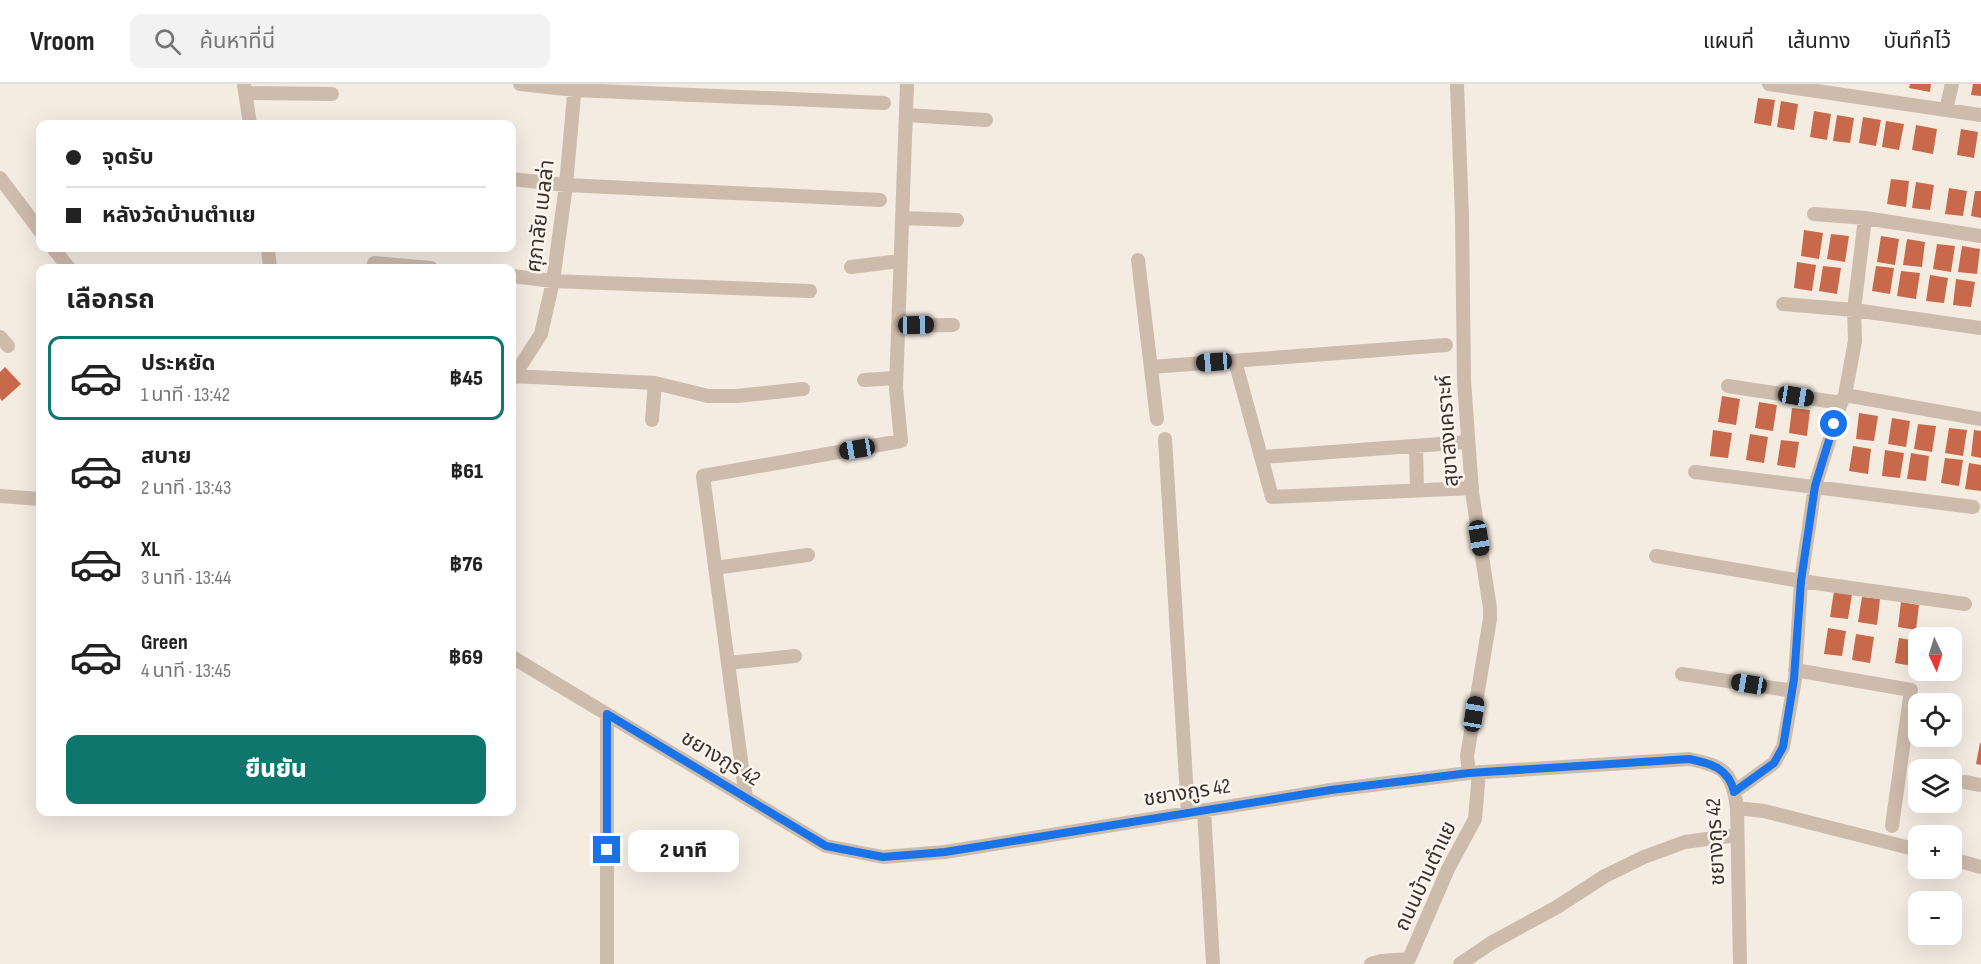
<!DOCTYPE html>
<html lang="th">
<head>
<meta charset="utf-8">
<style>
  body { margin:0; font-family:"Sofia Sans Condensed","Noto Sans Thai",sans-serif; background:#f2f2f2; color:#222; height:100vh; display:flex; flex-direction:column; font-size:22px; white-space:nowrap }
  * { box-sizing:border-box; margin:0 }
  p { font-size:20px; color:#767676 }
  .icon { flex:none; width:33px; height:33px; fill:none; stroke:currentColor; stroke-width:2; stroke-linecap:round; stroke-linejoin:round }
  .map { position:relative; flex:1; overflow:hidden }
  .panel { position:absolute; left:36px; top:180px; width:480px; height:552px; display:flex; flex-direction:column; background:#fff; border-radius:12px; box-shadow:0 6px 24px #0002 }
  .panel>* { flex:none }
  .hud { position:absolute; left:36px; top:36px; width:480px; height:132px; border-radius:12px; box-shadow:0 6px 24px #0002; display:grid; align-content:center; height:132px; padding:0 30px; background:#fff }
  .needle { width:39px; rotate:176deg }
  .controls { position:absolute; left:1908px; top:543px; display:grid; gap:12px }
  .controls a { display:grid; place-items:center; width:54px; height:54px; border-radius:12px; background:#fff; box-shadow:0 6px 24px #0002; font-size:30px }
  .end { position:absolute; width:27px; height:27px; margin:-14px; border:8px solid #1a73e8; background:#fff; box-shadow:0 0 0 3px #fff }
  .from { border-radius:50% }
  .bubble { position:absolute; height:42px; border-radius:12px; background:#fff; box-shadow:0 6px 24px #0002; font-size:20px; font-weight:800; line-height:42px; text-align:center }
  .car { position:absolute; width:18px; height:36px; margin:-18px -9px; border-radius:8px; box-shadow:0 0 4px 2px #0007; background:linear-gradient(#222 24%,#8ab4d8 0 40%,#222 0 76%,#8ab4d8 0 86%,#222 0) }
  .hud b { display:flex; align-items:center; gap:21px; height:57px; font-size:22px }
  .hud b+b { border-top:2px solid #e0e0e0 }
  .hud i { width:15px; height:15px; background:#222 }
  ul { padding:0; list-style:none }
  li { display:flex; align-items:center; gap:18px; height:84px; margin:0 12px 9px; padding:0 18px; border:3px solid transparent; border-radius:12px }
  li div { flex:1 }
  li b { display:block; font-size:22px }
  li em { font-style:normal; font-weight:800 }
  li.active { border-color:#0f766e }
  li>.icon { width:54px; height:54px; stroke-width:1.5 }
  h2 { padding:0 30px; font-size:27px; line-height:72px }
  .action { display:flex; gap:12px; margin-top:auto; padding:12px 30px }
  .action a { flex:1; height:69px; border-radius:12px; background:#0f766e; color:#fff; font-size:24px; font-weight:800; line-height:69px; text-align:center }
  header { display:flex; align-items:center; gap:36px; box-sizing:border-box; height:84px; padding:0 30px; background:#fff; border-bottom:2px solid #e0e0e0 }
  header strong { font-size:28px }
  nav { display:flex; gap:33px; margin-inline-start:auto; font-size:21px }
  .search { width:420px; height:54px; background:#f2f2f2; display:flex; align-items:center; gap:15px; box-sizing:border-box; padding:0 21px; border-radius:12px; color:#767676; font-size:22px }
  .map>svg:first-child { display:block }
  .building { fill:#c8694b }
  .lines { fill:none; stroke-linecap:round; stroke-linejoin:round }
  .minor { stroke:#cdbbac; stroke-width:14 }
  .route { stroke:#1a73e8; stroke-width:8 }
  .labels { text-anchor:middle; stroke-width:5; stroke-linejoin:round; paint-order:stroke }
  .street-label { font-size:21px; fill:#3b302b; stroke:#fbf5ee }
</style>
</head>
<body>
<header>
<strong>Vroom</strong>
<div class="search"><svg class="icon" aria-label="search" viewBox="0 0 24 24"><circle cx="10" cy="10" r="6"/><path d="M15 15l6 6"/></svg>ค้นหาที่นี่</div>
<nav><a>แผนที่</a><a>เส้นทาง</a><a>บันทึกไว้</a></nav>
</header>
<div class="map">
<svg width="1981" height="880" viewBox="0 0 1981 880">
  <rect width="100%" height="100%" fill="#f4ebe1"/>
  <path class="building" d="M1910,0h21l-1,8 -21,-4z
    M1973,0h8v12l-10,-1z
    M1758,14l17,2 -4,26 -17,-3z
    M1781,17l17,3 -4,26 -17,-3z
    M1814,27l17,3 -4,26 -17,-3z
    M1837,31l17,3 -4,25 -17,-2z
    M1863,33l18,3 -5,26 -17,-3z
    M1886,37l18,3 -5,26 -17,-3z
    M1916,41l21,4 -4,25 -21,-4z
    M1961,45l17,3 -4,26 -17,-3z
    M1891,95l18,2 -3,26 -19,-3z
    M1916,98l18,3 -4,25 -18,-2z
    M1949,104l18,3 -4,25 -18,-2z
    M1975,107h6v27l-10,-2z
    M1804,146l19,3 -4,26 -18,-3z
    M1831,150l18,2 -4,26 -18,-3z
    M1881,152l18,3 -4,26 -18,-3z
    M1907,155l18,3 -3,25 -19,-2z
    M1937,160l18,2 -4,26 -18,-3z
    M1962,162l18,3 -3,25 -19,-2z
    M1797,178l19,3 -4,26 -18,-3z
    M1823,182l18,2 -4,26 -18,-3z
    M1876,182l18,2 -4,26 -18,-3z
    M1901,187l19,2 -4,26 -19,-3z
    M1930,191l18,3 -4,25 -18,-2z
    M1956,195l19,3 -4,25 -18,-2z
    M5,283l16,17 -19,17 -2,-3v-26z
    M1722,312l18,3 -4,26 -18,-3z
    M1759,318l18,3 -4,26 -18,-3z
    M1792,324l18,2 -3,26 -18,-3z
    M1859,329l19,3 -4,25 -18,-2z
    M1892,334l18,3 -4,26 -18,-3z
    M1918,340l18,2 -4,26 -18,-3z
    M1949,344l18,2 -4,26 -18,-3z
    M1713,346l19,3 -4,25 -18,-2z
    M1974,346l7,1v27l-10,-2z
    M1750,350l18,3 -4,26 -18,-3z
    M1781,356l18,2 -4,26 -18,-3z
    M1853,362l18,3 -3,25 -19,-3z
    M1885,366l19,3 -4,25 -18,-2z
    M1911,369l18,3 -3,25 -19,-2z
    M1945,374l18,2 -4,26 -18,-3z
    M1969,379l12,2v26l-16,-2z
    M1834,507l18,3 -4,25 -18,-2z
    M1862,513l18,2 -3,26 -19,-3z
    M1901,518l18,3 -3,25 -18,-3z
    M1828,544l18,3 -4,25 -18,-2z
    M1856,550l18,3 -4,26 -18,-3z
    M1899,554l18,3 -4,25 -18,-3z
    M1980,659h1v22l-5,-1z"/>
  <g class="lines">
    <path class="minor" d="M520,0l55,6 309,13
      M1457,0l5,132 2,165 8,111 18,116v11l-23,137 2,17
      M1769,0l212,31
      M244,1l6,39
      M245,9l87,1
      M1946,26l6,-26
      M906,31l80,5
      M0,94l40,53
      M512,95l54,6 314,15
      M1814,130l51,4 116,18
      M902,134l55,2
      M53,164l16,20
      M268,164l2,20
      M1138,176l19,159
      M374,179l57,5
      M851,183l49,-6
      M512,192l41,5 257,10
      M1783,220l71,6 127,18
      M898,242l55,-1
      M0,253l8,9
      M1235,277l37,136 200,-9
      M1151,283l295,-22
      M512,292l143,7 53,13h29l66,-7
      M512,295l29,-45 12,-53 13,-96 9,-101
      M864,296l32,-2
      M1728,302l113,17
      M1845,311l136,24
      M652,336l3,-37
      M1165,355l23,374
      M1416,362l1,44
      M1262,373l206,-15
      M1695,388l278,35
      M0,412l40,3
      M1656,472l145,25 164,23
      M715,484l93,-13
      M512,573l314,189 57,11 62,-5 386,-62 138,-17 220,-14c36,7 43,13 48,49l3,156
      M728,579l67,-7
      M1795,586l116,20 -19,136
      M1682,590l111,17
      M1965,698l16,3
      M1734,708l40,-29 9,-16 12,-68 6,-98 14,-95 26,-83 4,-8 10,-54 -1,-31 11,-92
      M746,714l-43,-322 198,-35 -5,-53 11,-304
      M1737,724l27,3 154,39
      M1204,726l9,154
      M1952,775l29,8
      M607,880v-250
      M1371,880l10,-3 28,-2 39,-90 27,-50 4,-47
      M1460,880l31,-21 66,-36 48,-31 39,-19 41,-15 52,-7"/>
  </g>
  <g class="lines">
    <path class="route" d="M607,766v-136l219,132 57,11 62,-5 386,-62 138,-17 220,-14c21,4 40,9 45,33l40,-29 9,-16 11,-68 7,-98 14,-95 19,-62"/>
  </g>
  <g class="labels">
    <g class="street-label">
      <text transform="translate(540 132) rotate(-83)" y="7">ศุภาลัย เบลล่า</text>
      <text transform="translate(1447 347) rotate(-94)" y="7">สุขาสงเคราะห์</text>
      <text transform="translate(721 674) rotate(31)" y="7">ชยางกูร 42</text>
      <text transform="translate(1187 708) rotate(-9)" y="7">ชยางกูร 42</text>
      <text transform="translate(1715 758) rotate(-93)" y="7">ชยางกูร 42</text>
      <text transform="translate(1425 792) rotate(-65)" y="7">ถนนบ้านตำแย</text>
    </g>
  </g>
</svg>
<div class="controls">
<a><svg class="needle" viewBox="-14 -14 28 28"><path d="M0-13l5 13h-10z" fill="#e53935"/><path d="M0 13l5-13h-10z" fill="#767676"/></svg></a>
<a><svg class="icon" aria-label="locate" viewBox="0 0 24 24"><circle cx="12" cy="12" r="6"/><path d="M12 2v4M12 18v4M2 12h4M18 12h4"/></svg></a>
<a><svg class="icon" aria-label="layers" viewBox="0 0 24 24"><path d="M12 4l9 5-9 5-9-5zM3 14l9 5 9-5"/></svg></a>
<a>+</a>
<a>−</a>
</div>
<i class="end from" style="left:1834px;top:340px"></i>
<i class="end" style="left:607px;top:766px"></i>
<div class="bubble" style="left:628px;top:746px;width:111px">2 นาที</div>
<i class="car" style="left:916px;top:241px;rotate:89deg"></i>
<i class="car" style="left:1214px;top:278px;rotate:266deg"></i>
<i class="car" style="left:1796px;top:312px;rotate:99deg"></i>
<i class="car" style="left:857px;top:365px;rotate:260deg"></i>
<i class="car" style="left:1479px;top:454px;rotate:171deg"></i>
<i class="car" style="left:1749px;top:600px;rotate:279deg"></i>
<i class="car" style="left:1474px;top:630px;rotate:9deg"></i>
<div class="hud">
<b><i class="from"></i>จุดรับ</b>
<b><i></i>หลังวัดบ้านตำแย</b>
</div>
<section class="panel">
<h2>เลือกรถ</h2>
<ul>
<li class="active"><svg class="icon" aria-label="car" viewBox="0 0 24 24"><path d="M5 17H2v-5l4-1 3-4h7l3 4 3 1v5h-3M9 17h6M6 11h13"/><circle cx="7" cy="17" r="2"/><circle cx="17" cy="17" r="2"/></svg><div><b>ประหยัด</b><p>1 นาที · 13:42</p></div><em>฿45</em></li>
<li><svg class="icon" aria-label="car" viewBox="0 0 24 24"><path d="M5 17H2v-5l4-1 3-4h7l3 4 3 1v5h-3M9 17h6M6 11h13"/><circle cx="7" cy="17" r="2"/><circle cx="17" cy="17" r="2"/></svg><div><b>สบาย</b><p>2 นาที · 13:43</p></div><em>฿61</em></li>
<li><svg class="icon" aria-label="car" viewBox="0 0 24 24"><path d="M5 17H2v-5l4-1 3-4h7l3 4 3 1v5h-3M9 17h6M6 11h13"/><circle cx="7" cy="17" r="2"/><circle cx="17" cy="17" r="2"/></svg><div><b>XL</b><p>3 นาที · 13:44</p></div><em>฿76</em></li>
<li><svg class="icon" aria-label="car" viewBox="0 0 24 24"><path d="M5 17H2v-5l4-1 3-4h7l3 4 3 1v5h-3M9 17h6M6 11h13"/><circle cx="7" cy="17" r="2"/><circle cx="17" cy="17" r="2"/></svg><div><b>Green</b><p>4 นาที · 13:45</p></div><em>฿69</em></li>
</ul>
<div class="action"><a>ยืนยัน</a></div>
</section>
</div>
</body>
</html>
